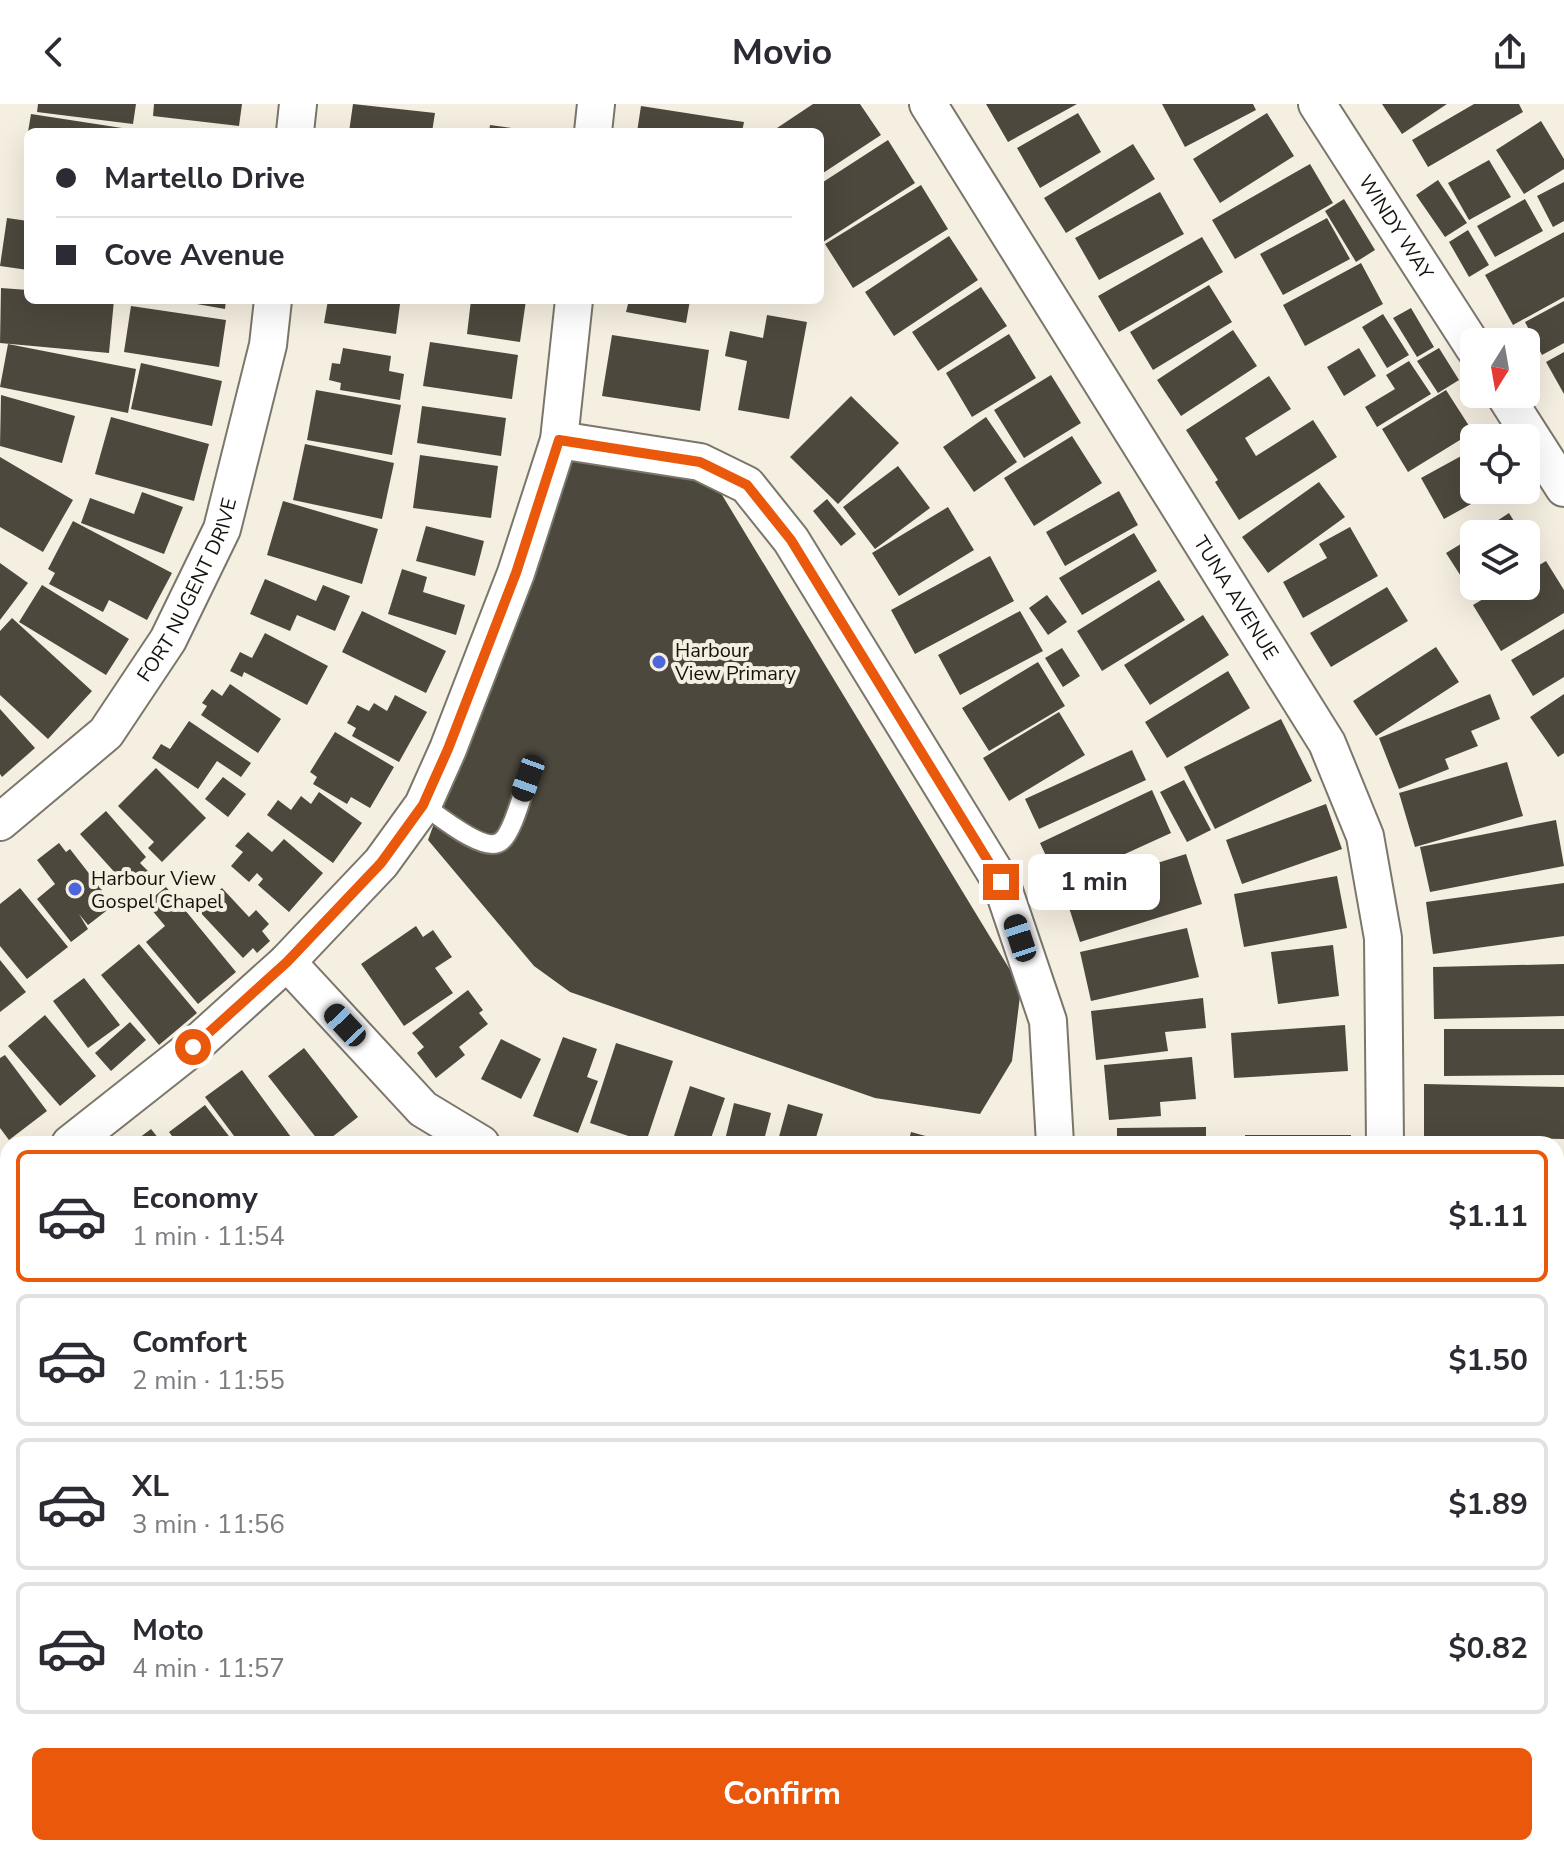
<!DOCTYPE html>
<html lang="en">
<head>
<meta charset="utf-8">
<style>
  body { margin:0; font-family:"Nunito Sans",sans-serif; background:#f2f2f3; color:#2b2b33; height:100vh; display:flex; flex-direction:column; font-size:30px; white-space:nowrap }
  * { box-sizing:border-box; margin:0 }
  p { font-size:26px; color:#7c7c81 }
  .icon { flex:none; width:44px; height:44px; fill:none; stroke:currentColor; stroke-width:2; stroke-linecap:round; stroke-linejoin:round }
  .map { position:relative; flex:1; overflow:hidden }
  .details { position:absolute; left:0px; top:1032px; width:1564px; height:720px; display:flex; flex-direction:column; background:#fff; border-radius:24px 24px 0 0; box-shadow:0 8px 32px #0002 }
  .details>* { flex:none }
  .hud { position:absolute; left:24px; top:24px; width:800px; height:176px; border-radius:12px; box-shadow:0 8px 32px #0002; display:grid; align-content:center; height:176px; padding:0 32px; background:#fff }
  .needle { width:52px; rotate:191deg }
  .controls { position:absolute; left:1460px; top:224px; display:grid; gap:16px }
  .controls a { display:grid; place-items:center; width:80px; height:80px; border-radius:12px; background:#fff; box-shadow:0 8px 32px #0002; font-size:40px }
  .end { position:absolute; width:36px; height:36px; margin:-18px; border:10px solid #ea580c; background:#fff; box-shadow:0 0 0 4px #fff }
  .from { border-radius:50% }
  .bubble { position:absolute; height:56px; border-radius:12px; background:#fff; box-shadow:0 8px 32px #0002; font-size:26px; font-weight:700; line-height:56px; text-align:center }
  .car { position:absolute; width:24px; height:48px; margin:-24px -12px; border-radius:10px; box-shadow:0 0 6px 2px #0007; background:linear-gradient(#222 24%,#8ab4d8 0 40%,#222 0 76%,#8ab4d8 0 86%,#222 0) }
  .hud b { display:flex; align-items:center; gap:28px; height:76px; font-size:30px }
  .hud b+b { border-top:2px solid #e1e1e2 }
  .hud i { width:20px; height:20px; background:#2b2b33 }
  ul { padding:14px 0 0; list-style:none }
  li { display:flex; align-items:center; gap:24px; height:132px; margin:0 16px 12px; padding:0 16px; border:4px solid #e1e1e2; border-radius:12px }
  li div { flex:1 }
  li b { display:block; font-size:30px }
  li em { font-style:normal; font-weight:700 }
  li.active { border-color:#ea580c }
  li>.icon { width:72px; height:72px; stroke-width:1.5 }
  .primary-button { display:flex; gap:16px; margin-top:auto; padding:16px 32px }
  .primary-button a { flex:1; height:92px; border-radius:12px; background:#ea580c; color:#fff; font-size:32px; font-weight:700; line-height:92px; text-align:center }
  header { display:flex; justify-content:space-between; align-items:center; height:104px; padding:0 32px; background:#fff; font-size:36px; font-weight:700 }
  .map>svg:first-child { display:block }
  .building { fill:#4d483d }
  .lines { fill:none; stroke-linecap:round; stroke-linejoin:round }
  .lane-casing { stroke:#7b766a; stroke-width:22 }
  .street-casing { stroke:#7b766a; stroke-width:40 }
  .lane { stroke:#fff; stroke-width:18 }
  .street { stroke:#fff; stroke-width:36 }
  .route { stroke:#ea580c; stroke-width:10 }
  .poi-dot { fill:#4d66db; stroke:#f5efe1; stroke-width:3 }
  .labels { text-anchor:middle; stroke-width:8; stroke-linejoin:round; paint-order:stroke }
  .street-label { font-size:20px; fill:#14130e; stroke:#f5efe1 }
  .poi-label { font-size:20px; fill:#14130e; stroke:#f5efe1; text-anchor:start }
</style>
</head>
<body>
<header><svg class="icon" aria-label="back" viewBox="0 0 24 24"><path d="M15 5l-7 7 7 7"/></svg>Movio<svg class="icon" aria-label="share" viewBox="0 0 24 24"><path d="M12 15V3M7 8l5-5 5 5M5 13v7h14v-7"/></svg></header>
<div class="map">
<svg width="1564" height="1752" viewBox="0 0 1564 1752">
  <rect width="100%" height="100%" fill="#f5efe1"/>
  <path class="building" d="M38,0h98l-3,20 -96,-12z
    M154,0h88l-3,22 -86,-10z
    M353,0l82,9 -3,19h-83z
    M813,0h47l21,31 -61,40v-43h-49z
    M986,0h91l-69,38z
    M1162,0h91l3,6 -71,37z
    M1382,0h65l-45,30z
    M1474,0h45l4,8 -95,55 -16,-27z
    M641,2l103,16 -2,10h-105z
    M1078,9l23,39 -61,36 -23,-40z
    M1267,9l27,43 -74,47 -27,-44z
    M31,10l104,16 -1,2h-106z
    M1541,17l23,38v10l-40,25 -28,-44z
    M490,21l36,5v2h-37z
    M888,36l27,43 -95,61v-60z
    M1133,40l22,35 -89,54 -22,-35z
    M1489,56l22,37 -42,23 -21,-37z
    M1310,60l23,39 -98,56 -23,-39z
    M1438,76l29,43 -22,14 -29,-42z
    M1564,78v39l-11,6 -16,-31z
    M921,81l27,44 -95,59 -28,-44z
    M1160,88l24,42 -85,46 -24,-42z
    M1344,95l31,51 -19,12 -31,-51z
    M1525,95l18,32 -48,26 -18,-31z
    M7,114l21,3v49l-28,-4z
    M1327,114l23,41 -67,36 -23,-41z
    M1468,126l21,35 -20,12 -20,-35z
    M1564,128v65l-51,28 -28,-50z
    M949,132l29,44 -84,56 -29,-44z
    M1202,133l21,35 -104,60 -21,-36z
    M1361,159l22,41 -78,42 -22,-41z
    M1209,181l23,37 -79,48 -23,-38z
    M981,183l26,39 -69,45 -26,-39z
    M1,184l27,2v10h86l-5,53 -109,-10z
    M174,196h52l-1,9z
    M328,196h50l22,4 -4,30 -72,-11z
    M471,196h55l-6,42 -53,-8z
    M629,196h61l-4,23 -60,-11z
    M1564,197v42l-22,12 -17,-33z
    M131,202l95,14 -7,47 -95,-15z
    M1411,204l23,39 -17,10 -24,-39z
    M1383,210l26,41 -22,13 -25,-41z
    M767,211l40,7 -18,97 -51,-9 9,-49 -22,-5 5,-25 33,7z
    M1233,226l24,36 -76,50 -24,-36z
    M1009,230l27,44 -64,39 -26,-44z
    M612,231l97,15 -9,61 -98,-15z
    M430,238l88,13 -6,44 -89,-13z
    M8,240l128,25 -8,44 -128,-26z
    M343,244l48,8 -2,15 15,3 -4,26 -60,-10 1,-7 -12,-3 3,-17 8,1z
    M1359,244l17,28 -32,20 -17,-29z
    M1439,244l20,32 -21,13 -21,-32z
    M1564,248v42l-18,-32z
    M1409,257l22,33 -54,33 -12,-20 30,-18 -9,-14z
    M141,259l81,18 -10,45 -81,-17z
    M1051,271l30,48 -57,35 -30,-48z
    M1269,272l22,33 -46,29 11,18 57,-36 24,37 -98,63 -24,-38 3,-2 -32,-50z
    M316,286l85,15 -9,50 -85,-15z
    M1446,286l27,42 -65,40 -26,-43z
    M1,291l74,21 -13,47 -62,-17z
    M851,292l48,47 -61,61 -48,-47z
    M422,302l84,12 -5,38 -84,-13z
    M111,313l98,27 -15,57 -99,-27z
    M986,313l31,45 -43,30 -31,-45z
    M1072,332l30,47 -68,43 -30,-48z
    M305,340l89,19 -12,56 -89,-19z
    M1474,345v41h15l2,3 -47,26 -23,-41z
    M420,351l78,11 -7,52 -78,-10z
    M569,352l147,29 305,503 -9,73 -32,53 -105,-16 -305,-106 -36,-26 -106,-126z
    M0,353l73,43 -30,52 -43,-25z
    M898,362l32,42 -55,41 -32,-42z
    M1319,378l26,35 -77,56 -26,-36z
    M1119,387l19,34 -73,41 -19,-34z
    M142,388l41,15 -19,47 -83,-31 9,-25 44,16z
    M827,395l29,35 -15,12 -28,-35z
    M283,397l95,28 -16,55 -95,-29z
    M948,403l26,43 -75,46 -27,-43z
    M1509,409l13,21h-45z
    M73,417l99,52 -25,47 -38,-20 -6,12 -54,-28 6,-11 -7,-4z
    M426,422l58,15 -9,35 -59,-15z
    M1350,423l28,49 -75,42 -20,-36 44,-24 -8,-14z
    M1134,429l23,38 -75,44 -23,-37z
    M1474,432v50h13l-14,9 -27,-42z
    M990,452l24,45 -99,53 -24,-44z
    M1546,457l18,29v23l-63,38 -28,-46 32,-19h21v-13z
    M0,459l28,20 -28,37z
    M402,465l25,8 -4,15 42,13 -9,30 -68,-21z
    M265,475l51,22 7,-16 27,11 -15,35 -38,-16 -7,16 -40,-17z
    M1159,476l26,40 -83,51 -25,-40z
    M42,481l87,54 -23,36 -87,-53z
    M1387,483l21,34 -77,46 -21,-34z
    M1047,491l20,27 -19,13 -19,-27z
    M362,507l84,40 -20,42 -84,-41z
    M1020,507l23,40 -83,44 -22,-40z
    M1203,511l26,40 -79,50 -26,-40z
    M12,514l80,73 -44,48 -48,-44v-64z
    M1564,525v48l-31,19 -22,-36z
    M265,529l63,33 -21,39 -63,-33 -2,5 -12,-6 10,-19 12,6z
    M1436,543l23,35 -83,54 -23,-35z
    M1062,544l18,28 -17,11 -18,-29z
    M1038,558l27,44 -76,45 -27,-43z
    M1228,567l22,37 -83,50 -22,-36z
    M230,580l51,35 -23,34 -57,-38 6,-9 -5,-3 10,-14 10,7z
    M1490,590l10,25 -29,12 7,15 -33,13 4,10 -50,20 -20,-51z
    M1564,590v59l-6,4 -28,-40z
    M395,591l32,17 -28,50 -47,-26 4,-8 -9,-5 10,-18 12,6 5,-8 13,8z
    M0,605l35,39 -33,29 -2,-3z
    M1059,608l26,43 -76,46 -26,-43z
    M1281,615l31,62 -97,48 -31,-62z
    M189,617l62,42 -10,14 -24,-16 -19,28 -46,-31 9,-14 9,5z
    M335,628l59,35 -24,41 -19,-11 -4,7 -34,-20 4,-7 -7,-5z
    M1132,646l14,30 -107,49 -14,-30z
    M1507,658l16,54 -108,31 -16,-54z
    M156,664l50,50 -44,44 -14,-14 6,-6 -36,-36z
    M223,673l23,17 -18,23 -23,-18z
    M1184,676l27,50 -24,12 -27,-50z
    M1152,686l19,43 -112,51 -19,-41z
    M319,688l43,31 -29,40 -66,-48 11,-15 13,10 10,-14 10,8z
    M1326,700l16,45 -100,35 -16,-44z
    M106,707l40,46 -6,6 10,10 -11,10 -3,-4 -9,7 -47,-52z
    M1556,716l8,46 -134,26 -10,-45z
    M248,728l24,20 12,-13 39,34 -34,39 -31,-27 5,-6 -6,-6 -8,9 -18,-16 12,-14 -8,-6z
    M59,739l7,9 4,-3 35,45 -4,3 9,11 -22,17 -9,-11 9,15 -17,13 -34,-43 18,-15 -18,-24z
    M1186,750l16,50 -122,38 -16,-50z
    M1337,772l10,52 -103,19 -10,-53z
    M1564,779v53l-131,18 -7,-52z
    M166,783l70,85 -38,32 -52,-62 19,-16 -19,-23z
    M20,784l48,59 -41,32 -27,-33v-42z
    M222,784l27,29 7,-7 13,14 -7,7 8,10 -13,12 -4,-5 -10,10 -45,-48z
    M416,822l7,11 10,-7 19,27 -17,11 18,25 -49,33 -43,-62z
    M1187,824l12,49 -108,24 -11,-49z
    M139,840l58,69 -38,32 -58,-70z
    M1333,841l6,51 -61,8 -7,-52z
    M0,856l26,32 -26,20z
    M1564,860v52l-130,3 -1,-52z
    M84,874l36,47 -32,23 -35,-47z
    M468,886l15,20 -4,3 9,11 -29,23 6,8 -29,23 -19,-25 7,-6 -12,-14z
    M1203,894l3,30 -41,4 3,19 -72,9 -5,-49z
    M45,911l51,61 -36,30 -52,-60z
    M130,918l16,18 -35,31 -16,-18z
    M1345,921l3,46 -114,7 -3,-45z
    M1444,925h120v46l-120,1z
    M563,933l34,12 -10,28 11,4 -20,52 -45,-17z
    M501,935l40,20 -20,40 -40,-20z
    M616,939l57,18 -27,81 -56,-19z
    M304,944l54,69 -35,27h-2l-53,-68z
    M5,951l42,56 -38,29 -9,-12v-70z
    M1192,953l4,42 -36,3 1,14 -52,4 -5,-55z
    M242,966l54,74h-56l-35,-47z
    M1424,980l140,3v52l-140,-3z
    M690,982l35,12 -16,46h-11l-24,-8z
    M734,999l37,10 -8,31h-39z
    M788,1000l35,10 -9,30h-37z
    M205,1001l30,39h-57l-9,-12z
    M1206,1023v17h-89v-16z
    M151,1025l12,15h-32z
    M911,1028l40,11v1h-43z
    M1245,1031h106v9h-106z
    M1556,1060h3v88h-3z
    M8,1327v61l-8,-8v-45z
    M1556,1374h8v37h-8z
    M0,1470l8,2v38l-7,25z
    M1556,1591h8v97h-6z
    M0,1691l8,2v50l-3,9h-5z
    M31,1744h39l-2,8h-39z
    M79,1744h49l-2,8h-50z
    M148,1744h39l-2,8h-39z
    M198,1744h7l30,8h-39z
    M618,1744h45l-1,8h-15z
    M676,1744h55l-1,8h-56z
    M742,1744h32l-1,5 6,3h-38z
    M799,1744h53l-2,8h-52z
    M862,1744h55l-1,8h-55z
    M923,1744h48l-1,8h-48z
    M1004,1744h35v8h-35z
    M1049,1744h48v8h-48z
    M1109,1744h34v8h-34z
    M1219,1744h35v8h-35z
    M1283,1744h47v8h-46z
    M1435,1744h44v8h-45z
    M1168,1745h28v7h-28z"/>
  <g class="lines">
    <defs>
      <path id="lane" d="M423,701c15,10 60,48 77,37 12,-7 23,-50 28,-64"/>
      <g id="street">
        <path id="s1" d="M928,0l399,639 38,93 18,102 2,206"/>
        <path id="s2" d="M1317,0l157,244"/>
        <path d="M295,28l3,-28"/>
        <path d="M593,28l3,-28"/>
        <path d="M1504,290l60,94"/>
        <path d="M559,336l141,22 47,23 44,55 210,342 47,139 7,123"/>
        <path id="s3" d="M0,718l106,-89 62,-93 54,-111 46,-184 5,-45"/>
        <path d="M287,858l136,147 58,35"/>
        <path d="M70,1040l123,-97 94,-85 94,-99 42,-58 25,-56 68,-176 43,-133 15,-140"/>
        <path d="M0,1095l8,-6"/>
        <path d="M0,1174l8,11"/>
        <path d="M1556,1186h8"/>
        <path d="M1556,1523h8"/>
        <path d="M0,1628l8,3"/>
        <path d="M426,1744l29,8"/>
        <path d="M1388,1752v-8"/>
      </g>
    </defs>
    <use href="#lane" class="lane-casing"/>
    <use href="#street" class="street-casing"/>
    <use href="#lane" class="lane"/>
    <use href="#street" class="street"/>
  </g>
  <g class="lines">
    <path class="route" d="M193,943l94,-85 94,-99 42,-58 25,-56 68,-176 43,-133 141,22 47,23 44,55 210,342"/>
  </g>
  <g class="poi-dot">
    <circle cx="659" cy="558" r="8"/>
    <circle cx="75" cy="785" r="8"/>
  </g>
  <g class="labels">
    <g class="street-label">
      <text dy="7" stroke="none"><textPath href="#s2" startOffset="146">WINDY WAY</textPath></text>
      <text dy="7" stroke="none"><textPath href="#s3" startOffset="304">FORT NUGENT DRIVE</textPath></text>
      <text dy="7" stroke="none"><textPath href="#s1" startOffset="582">TUNA AVENUE</textPath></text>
    </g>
    <g class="poi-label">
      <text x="675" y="553">Harbour<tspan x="675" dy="23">View Primary</tspan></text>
      <text x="91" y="781">Harbour View<tspan x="91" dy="23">Gospel Chapel</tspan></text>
    </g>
  </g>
</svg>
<div class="controls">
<a><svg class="needle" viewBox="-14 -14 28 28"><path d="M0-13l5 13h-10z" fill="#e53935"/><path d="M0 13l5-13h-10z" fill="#7c7c81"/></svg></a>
<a><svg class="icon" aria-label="locate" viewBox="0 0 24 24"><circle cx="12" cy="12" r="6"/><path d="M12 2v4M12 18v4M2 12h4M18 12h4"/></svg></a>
<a><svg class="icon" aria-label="layers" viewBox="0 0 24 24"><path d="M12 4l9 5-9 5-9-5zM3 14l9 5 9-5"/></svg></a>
</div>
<i class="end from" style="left:193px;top:943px"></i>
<i class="end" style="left:1001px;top:778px"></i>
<div class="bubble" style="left:1028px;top:750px;width:132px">1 min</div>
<i class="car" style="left:528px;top:674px;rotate:200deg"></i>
<i class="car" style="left:1020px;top:834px;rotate:342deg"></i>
<i class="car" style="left:345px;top:921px;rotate:317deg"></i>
<div class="hud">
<b><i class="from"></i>Martello Drive</b>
<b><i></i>Cove Avenue</b>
</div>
<section class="details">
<ul>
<li class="active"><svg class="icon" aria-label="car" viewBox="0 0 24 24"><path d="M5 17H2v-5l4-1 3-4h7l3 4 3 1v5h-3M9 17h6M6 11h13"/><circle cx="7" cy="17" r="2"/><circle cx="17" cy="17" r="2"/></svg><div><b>Economy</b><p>1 min · 11:54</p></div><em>$1.11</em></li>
<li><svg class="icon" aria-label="car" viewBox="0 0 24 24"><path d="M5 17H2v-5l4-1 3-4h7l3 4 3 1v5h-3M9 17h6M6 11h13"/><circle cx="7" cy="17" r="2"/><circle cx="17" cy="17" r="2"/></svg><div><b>Comfort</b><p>2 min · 11:55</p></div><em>$1.50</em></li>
<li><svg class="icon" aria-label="car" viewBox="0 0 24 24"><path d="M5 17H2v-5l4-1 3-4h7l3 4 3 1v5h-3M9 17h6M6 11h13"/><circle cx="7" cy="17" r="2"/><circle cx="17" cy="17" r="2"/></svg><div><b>XL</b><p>3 min · 11:56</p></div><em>$1.89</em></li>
<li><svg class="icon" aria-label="car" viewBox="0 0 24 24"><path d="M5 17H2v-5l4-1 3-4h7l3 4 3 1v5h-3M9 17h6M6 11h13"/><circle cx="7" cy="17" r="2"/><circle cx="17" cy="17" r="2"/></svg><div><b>Moto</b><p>4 min · 11:57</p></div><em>$0.82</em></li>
</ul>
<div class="primary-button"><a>Confirm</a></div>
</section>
</div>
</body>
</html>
